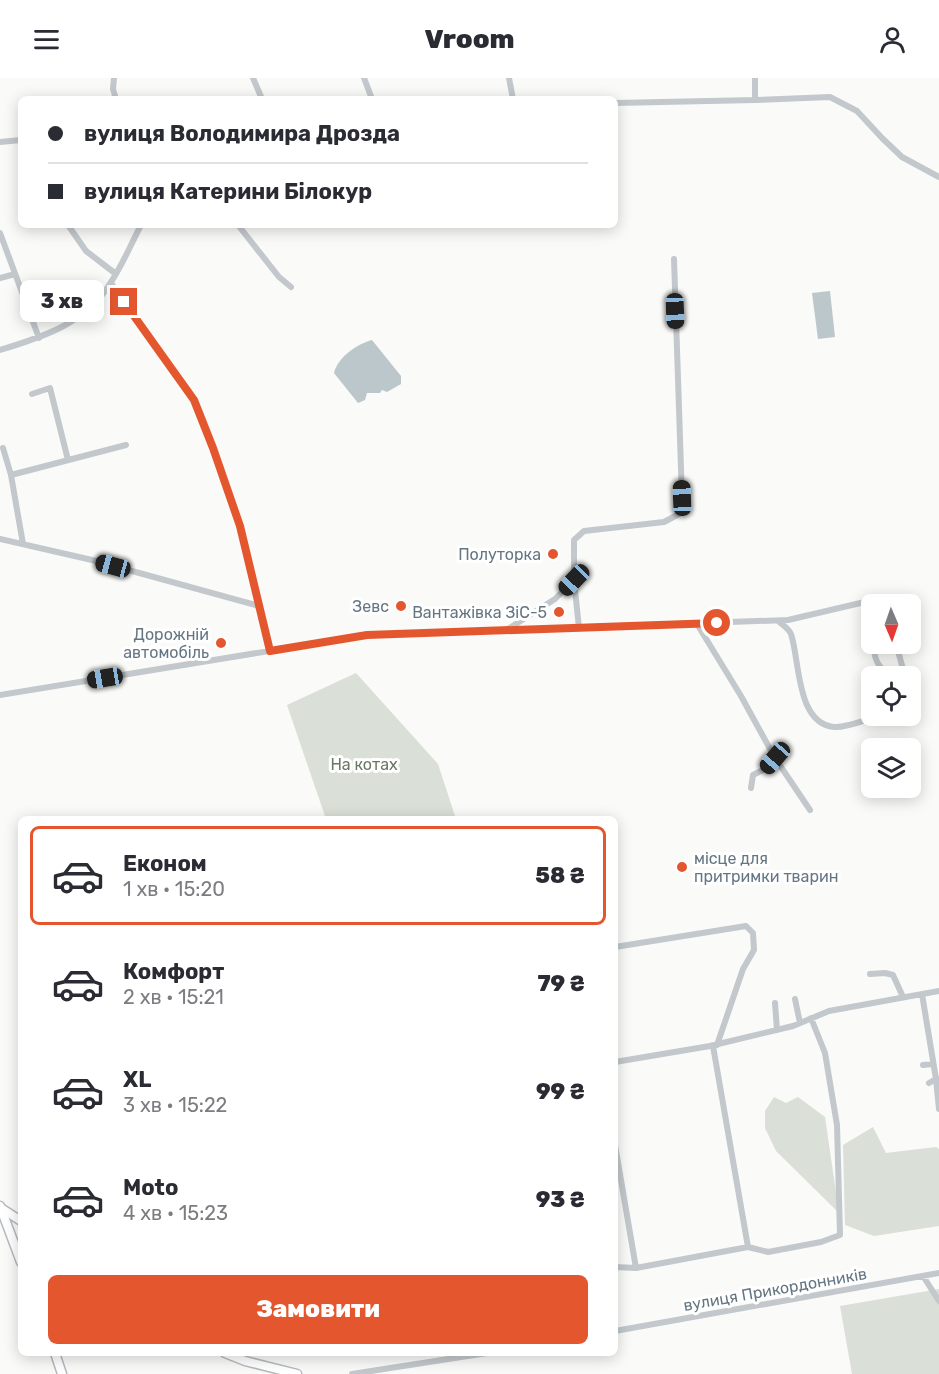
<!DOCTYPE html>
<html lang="uk">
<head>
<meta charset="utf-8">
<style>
  body { margin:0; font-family:Rubik,sans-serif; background:#f7f7f7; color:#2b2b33; height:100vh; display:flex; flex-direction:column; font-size:22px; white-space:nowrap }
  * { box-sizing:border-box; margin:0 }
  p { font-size:20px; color:#7c7c81 }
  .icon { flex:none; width:33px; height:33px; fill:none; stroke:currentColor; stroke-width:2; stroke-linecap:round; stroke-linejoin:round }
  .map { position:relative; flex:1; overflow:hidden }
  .details { position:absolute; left:18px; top:738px; width:600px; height:540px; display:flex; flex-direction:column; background:#fff; border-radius:9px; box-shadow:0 3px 15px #0003 }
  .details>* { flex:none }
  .banner { position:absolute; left:18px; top:18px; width:600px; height:132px; border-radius:9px; box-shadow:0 3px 15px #0003; display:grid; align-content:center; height:132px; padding:0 30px; background:#fff }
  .needle { width:39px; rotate:178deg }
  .controls { position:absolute; left:861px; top:516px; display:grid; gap:12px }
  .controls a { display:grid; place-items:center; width:60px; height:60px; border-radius:9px; background:#fff; box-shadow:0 3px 15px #0003; font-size:30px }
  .end { position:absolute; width:27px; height:27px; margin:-14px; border:8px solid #e4572e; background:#fff; box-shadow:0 0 0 3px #fff }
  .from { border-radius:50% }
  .bubble { position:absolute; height:42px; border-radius:9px; background:#fff; box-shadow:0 3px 15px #0003; font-size:20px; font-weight:800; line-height:42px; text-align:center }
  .car { position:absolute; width:18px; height:36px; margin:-18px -9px; border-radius:8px; box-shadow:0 0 4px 2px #0007; background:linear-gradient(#222 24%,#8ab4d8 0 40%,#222 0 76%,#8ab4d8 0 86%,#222 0) }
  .banner b { display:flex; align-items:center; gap:21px; height:57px; font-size:22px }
  .banner b+b { border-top:2px solid #e1e1e2 }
  .banner i { width:15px; height:15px; background:#2b2b33 }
  ul { padding:10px 0 0; list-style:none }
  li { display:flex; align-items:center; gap:18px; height:99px; margin:0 12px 9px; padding:0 18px; border:3px solid transparent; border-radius:9px }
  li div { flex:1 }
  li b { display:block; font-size:22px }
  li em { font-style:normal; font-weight:800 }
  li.on { border-color:#e4572e }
  li>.icon { width:54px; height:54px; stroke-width:1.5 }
  .button { display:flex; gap:12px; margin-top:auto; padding:12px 30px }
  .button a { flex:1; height:69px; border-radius:9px; background:#e4572e; color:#fff; font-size:24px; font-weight:800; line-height:69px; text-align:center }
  header { display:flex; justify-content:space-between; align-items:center; height:78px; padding:0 30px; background:#fff; font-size:27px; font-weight:800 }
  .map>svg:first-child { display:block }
  .green { fill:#dadfd7 }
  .water { fill:#bbc7cb }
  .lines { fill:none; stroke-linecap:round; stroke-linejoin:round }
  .major-casing { stroke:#b5babe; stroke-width:11 }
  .minor { stroke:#c3c8cc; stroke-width:6 }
  .major { stroke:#fff; stroke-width:8 }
  .route { stroke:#e4572e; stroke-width:8 }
  .poi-dot { fill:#e4572e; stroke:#fff; stroke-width:2 }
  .labels { text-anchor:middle; stroke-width:6; stroke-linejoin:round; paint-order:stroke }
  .poi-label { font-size:16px; fill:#657683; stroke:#fff; text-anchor:end }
  .park-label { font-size:16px; fill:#687a64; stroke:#fff }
  .street-label { font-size:16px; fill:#657683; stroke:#fff }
</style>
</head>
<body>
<header><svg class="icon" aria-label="menu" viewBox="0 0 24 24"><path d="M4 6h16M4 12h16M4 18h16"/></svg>Vroom<svg class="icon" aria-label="person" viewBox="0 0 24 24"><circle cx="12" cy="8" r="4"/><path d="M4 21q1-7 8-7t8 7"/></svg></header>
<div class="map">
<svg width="939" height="1296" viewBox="0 0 939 1296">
  <rect width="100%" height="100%" fill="#fafaf8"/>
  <path class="green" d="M356,595l82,91 18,55h-130l-39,-114z
    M774,1019l12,6 12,-6 27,20 14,96 -63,-62 -11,-23v-17z
    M873,1049l13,26 50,-6 3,2v77l-65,10 -29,-11 -2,-80z
    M939,1211v85h-87l-12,-68z"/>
  <path class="water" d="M830,213l5,46 -17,2 -6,-46z
    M372,262l29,36v8l-14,8 -5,-2 -2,3h-13l-2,7 -7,3 -24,-30c4,-16 23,-29 38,-33z"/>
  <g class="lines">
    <defs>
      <path id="major" d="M0,1128l21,56
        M1,1130l20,13
        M55,1275l7,21
        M225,1275l20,8 52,13"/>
    </defs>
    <use href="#major" class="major-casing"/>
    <path class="minor" d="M114,0l-1,11 3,10
      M253,0l9,21
      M364,0l8,21
      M509,0l4,21
      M755,22v-22
      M615,25l140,-3 75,-3 27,14 25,27 20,19 37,20
      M0,64l21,-2
      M68,147l18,26 30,23
      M238,147l41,52 12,10
      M0,155l39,105
      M0,200l15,-4
      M111,205l83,117 19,48 27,78 30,125
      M0,272c43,-13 87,-27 111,-68 12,-18 20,-38 30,-57
      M32,316l18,-6 18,72
      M3,370l8,27 12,69
      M11,397l115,-30
      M0,461l92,21 167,46
      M778,543c5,4 11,8 13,13 9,27 5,89 43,93 14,1 32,-8 45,-11
      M697,546l44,72 34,62 35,52
      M579,550l-5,-48v-40l10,-9 80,-9 15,-8 3,-16 -8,-239
      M508,551l47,-30 19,-19
      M875,566c-3,14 4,23 14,32
      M896,566l9,32
      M0,617l367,-60 421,-15 81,-19 6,3
      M751,710l2,-13 12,-6 10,-11
      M615,869l131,-21 7,7 1,17 -11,19 -26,76
      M870,896l15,-1 8,2 10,22
      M922,916l14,85 -7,4
      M795,921l5,24
      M775,925l2,27
      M615,984l95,-16 83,-20 36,-15 110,-20
      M923,987l10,-1
      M939,1001h-3l3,30
      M615,1067l21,123 -21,-1
      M748,1169l20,5 53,-10 19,-7 -3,-110 -12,-72 -14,-35
      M636,1190l112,-21 -35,-201
      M923,1198l16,25
      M615,1253l324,-58
      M352,1296l135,-21"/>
    <use href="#major" class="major"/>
  </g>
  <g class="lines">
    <path class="route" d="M124,224l70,98 19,48 27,78 30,125 97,-16 350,-12"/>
  </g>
  <g class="poi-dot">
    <circle cx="553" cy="476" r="6"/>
    <circle cx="401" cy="528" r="6"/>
    <circle cx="559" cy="534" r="6"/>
    <circle cx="221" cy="565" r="6"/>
    <circle cx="682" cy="789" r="6"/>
  </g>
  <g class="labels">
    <g class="poi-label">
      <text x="541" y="482">Полуторка</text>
      <text x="389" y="534">Зевс</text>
      <text x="547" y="540">Вантажівка ЗіС-5</text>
      <text x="209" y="562">Дорожній<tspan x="209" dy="18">автомобіль</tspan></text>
      <text x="694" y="786" text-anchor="start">місце для<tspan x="694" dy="18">притримки тварин</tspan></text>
    </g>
    <g class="park-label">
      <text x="364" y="692">На котах</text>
    </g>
    <g class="street-label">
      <text transform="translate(775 1211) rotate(-10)" y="6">вулиця Прикордонників</text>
    </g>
  </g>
</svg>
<div class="controls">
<a><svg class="needle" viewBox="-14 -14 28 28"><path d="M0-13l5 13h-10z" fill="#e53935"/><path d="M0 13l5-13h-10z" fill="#7c7c81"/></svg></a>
<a><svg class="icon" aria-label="locate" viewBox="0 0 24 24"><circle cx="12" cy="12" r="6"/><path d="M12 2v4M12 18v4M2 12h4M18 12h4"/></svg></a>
<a><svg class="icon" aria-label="layers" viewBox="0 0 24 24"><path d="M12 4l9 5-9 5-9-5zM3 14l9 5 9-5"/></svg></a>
</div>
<i class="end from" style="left:717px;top:545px"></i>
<i class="end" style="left:124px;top:224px"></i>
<div class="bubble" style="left:20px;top:202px;width:84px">3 хв</div>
<i class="car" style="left:675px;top:233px;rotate:178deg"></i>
<i class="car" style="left:682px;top:420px;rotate:358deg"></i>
<i class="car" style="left:113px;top:488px;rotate:285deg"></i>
<i class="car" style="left:574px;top:502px;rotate:224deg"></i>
<i class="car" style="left:105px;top:600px;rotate:261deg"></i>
<i class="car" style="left:775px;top:680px;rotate:221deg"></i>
<div class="banner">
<b><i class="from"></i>вулиця Володимира Дрозда</b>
<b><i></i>вулиця Катерини Білокур</b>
</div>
<section class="details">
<ul>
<li class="on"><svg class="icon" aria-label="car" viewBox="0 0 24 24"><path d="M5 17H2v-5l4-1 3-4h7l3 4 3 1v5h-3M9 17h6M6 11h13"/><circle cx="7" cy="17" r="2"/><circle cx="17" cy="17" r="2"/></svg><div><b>Економ</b><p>1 хв · 15:20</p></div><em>58 ₴</em></li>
<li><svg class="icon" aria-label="car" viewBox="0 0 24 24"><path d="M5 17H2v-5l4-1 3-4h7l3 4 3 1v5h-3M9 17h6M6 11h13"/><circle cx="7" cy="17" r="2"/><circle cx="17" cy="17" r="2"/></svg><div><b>Комфорт</b><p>2 хв · 15:21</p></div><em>79 ₴</em></li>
<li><svg class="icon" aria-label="car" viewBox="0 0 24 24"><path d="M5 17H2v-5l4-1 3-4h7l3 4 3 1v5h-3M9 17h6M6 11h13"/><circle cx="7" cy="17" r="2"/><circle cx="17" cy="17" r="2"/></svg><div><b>XL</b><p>3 хв · 15:22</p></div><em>99 ₴</em></li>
<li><svg class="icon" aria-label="car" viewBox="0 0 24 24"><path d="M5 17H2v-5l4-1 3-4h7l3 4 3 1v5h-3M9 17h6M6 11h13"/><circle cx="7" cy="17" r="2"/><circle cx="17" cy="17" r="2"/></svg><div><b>Moto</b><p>4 хв · 15:23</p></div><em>93 ₴</em></li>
</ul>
<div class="button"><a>Замовити</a></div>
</section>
</div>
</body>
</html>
